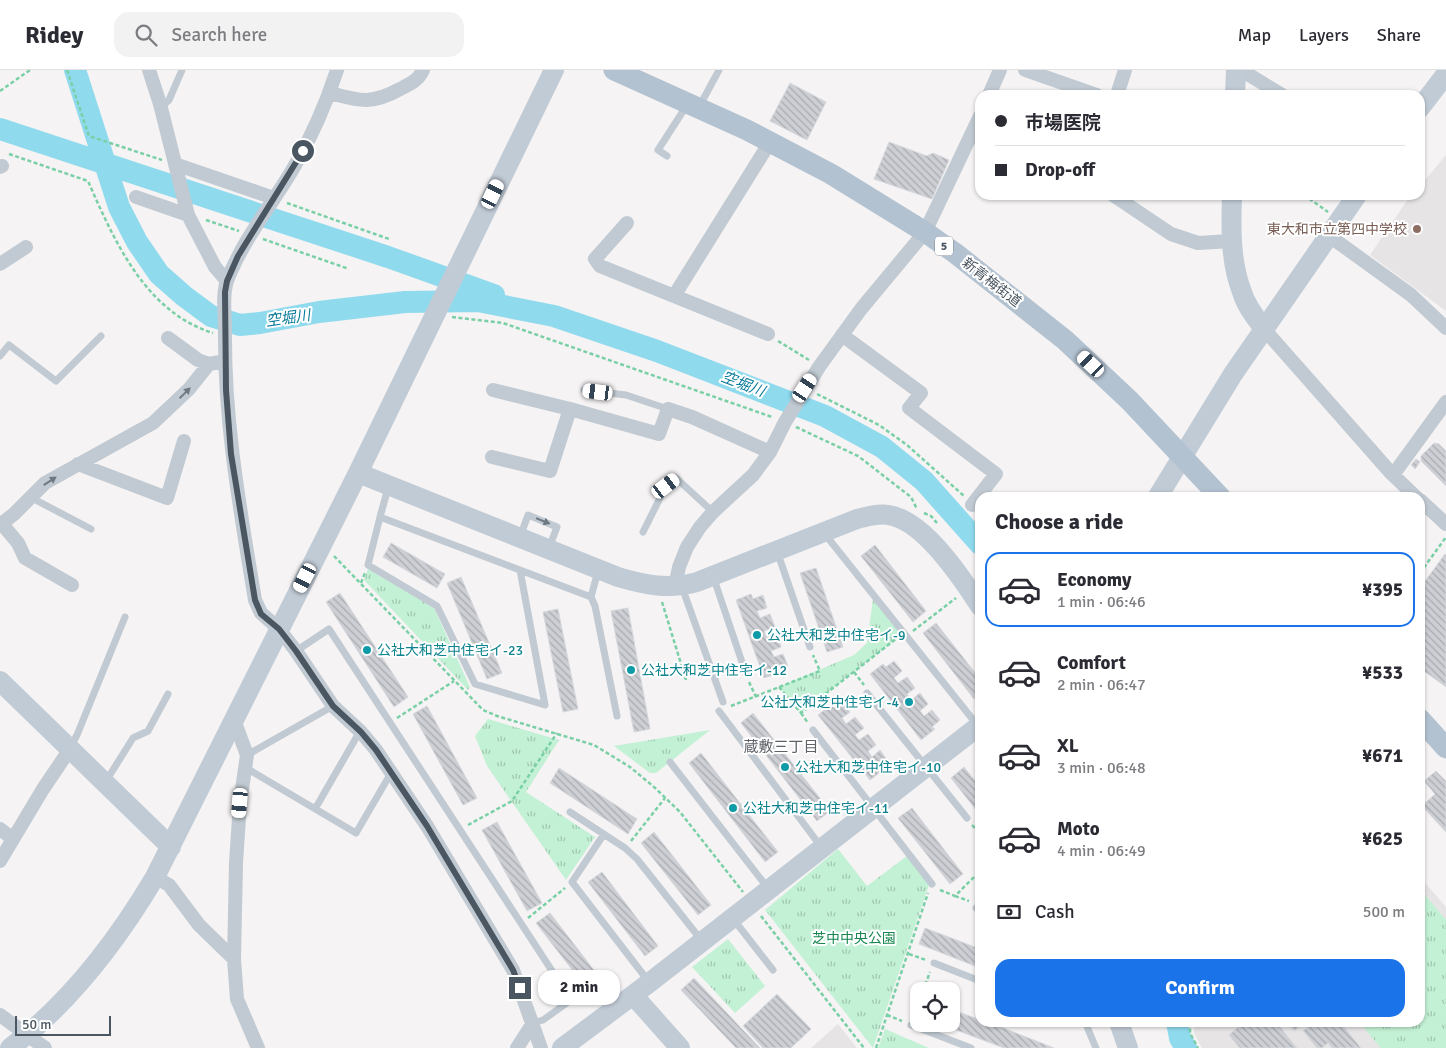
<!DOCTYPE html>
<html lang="en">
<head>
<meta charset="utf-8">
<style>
  body { margin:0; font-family:Signika,"Noto Sans JP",sans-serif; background:#f2f2f3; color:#2b2b33; height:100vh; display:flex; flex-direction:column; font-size:19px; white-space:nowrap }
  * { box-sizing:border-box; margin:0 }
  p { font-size:16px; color:#7c7c81 }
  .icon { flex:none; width:28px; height:28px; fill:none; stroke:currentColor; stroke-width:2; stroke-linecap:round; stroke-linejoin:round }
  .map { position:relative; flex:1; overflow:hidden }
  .sheet { position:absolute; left:975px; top:422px; width:450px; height:535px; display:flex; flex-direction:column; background:#fff; border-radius:15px; box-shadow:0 1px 4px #0004 }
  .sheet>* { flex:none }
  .top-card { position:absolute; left:975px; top:20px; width:450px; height:110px; border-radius:15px; box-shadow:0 1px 4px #0004; display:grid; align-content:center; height:110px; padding:0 20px; background:#fff }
  .controls { position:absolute; left:910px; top:912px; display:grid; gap:10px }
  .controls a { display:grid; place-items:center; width:50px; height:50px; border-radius:10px; background:#fff; box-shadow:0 1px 4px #0004; font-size:25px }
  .scale { position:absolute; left:15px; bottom:12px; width:96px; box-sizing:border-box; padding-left:5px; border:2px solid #4a5661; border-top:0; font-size:14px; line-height:18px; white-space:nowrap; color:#4a5661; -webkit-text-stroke:4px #fff; paint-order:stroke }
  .end { position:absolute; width:22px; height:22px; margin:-11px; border:6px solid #4a5661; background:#fff; box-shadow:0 0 0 2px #fff }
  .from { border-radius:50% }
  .bubble { position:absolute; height:35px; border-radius:15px; background:#fff; box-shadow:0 1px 4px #0004; font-size:16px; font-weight:800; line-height:35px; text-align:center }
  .car { position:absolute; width:15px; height:30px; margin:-15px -8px; border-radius:6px; box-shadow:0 0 4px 1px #0007; background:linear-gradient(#fff 24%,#345 0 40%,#fff 0 76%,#345 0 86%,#fff 0) }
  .top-card b { display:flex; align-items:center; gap:18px; height:48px; font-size:19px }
  .top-card b+b { border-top:1px solid #e1e1e2 }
  .top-card i { width:12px; height:12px; background:#2b2b33 }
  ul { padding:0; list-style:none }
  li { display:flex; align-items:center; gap:15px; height:75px; margin:0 10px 8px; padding:0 10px; border:2px solid transparent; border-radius:15px }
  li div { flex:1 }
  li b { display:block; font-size:19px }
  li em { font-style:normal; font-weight:800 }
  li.selected { border-color:#1a73e8 }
  li>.icon { width:45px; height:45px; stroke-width:1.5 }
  h2 { padding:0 20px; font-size:22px; line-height:60px }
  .pay { display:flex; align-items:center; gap:12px; height:55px; padding:0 20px; font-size:19px }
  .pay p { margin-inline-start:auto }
  .action { display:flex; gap:10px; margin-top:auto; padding:10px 20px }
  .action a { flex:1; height:58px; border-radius:15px; background:#1a73e8; color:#fff; font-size:20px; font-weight:800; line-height:58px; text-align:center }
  header { display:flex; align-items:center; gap:30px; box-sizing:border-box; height:70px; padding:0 25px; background:#fff; border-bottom:1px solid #e1e1e2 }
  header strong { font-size:24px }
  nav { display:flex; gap:28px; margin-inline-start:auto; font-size:18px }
  .search { width:350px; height:45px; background:#f2f2f3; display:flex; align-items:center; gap:12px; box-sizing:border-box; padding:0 18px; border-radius:15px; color:#7c7c81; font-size:19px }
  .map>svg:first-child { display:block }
  .education { fill:#e6e4e5 }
  .park { fill:url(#park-tufts) }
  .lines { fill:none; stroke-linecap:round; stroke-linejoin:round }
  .river { stroke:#90daee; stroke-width:22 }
  .building { fill:url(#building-back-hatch); stroke:#d7d9de }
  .path { stroke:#7ad0a6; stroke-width:2.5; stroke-dasharray:4 2.5; stroke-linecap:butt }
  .lane { stroke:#c1cad2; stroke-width:7 }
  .street { stroke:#c1cad2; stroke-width:14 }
  .secondary { stroke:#c1cbd6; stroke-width:20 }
  .primary { stroke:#b3c2d1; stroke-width:21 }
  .oneway { fill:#6e7983 }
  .route { stroke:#4a5661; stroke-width:6 }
  .education-dot { fill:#8d6e63; stroke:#fff; stroke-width:2 }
  .culture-dot { fill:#0f9aa8; stroke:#fff; stroke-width:2 }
  .labels { text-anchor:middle; stroke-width:4; stroke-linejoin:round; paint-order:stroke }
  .shield { fill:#fff; stroke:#808990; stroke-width:1 }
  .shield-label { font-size:12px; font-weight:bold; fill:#4a5661 }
  .education-label { font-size:14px; fill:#785e54; stroke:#fff; text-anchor:end }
  .street-label { font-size:14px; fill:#4a5661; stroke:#fff }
  .culture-label { font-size:14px; fill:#0d838f; stroke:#fff; text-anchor:start }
  .park-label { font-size:14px; fill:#17864f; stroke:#fff }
  .water-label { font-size:15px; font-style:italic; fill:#0c7c9b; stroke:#fff }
  .neighbourhood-label { font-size:15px; fill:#5f6368; stroke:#fff }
</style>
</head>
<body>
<header>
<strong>Ridey</strong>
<div class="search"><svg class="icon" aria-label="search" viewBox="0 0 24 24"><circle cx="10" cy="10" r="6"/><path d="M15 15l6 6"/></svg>Search here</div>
<nav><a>Map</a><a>Layers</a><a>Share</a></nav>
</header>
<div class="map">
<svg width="1446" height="978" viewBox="0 0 1446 978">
  <defs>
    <pattern id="park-tufts" width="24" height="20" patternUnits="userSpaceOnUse" patternTransform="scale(1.25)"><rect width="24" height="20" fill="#c3f1d5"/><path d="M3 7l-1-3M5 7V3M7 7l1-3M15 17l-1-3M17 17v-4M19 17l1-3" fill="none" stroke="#a0c6b0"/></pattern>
    <pattern id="building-back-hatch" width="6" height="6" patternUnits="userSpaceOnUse" patternTransform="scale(1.25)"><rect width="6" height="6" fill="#cdcfd5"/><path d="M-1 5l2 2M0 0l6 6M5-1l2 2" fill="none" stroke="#a8abb0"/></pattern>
  </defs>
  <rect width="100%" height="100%" fill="#f5f3f3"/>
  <path class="education" d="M1446,85v156l-76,-56 36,-53 6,-7h8v-9z
    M1420,807l26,30v141h-244l-8,-15v-11h226z
    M838,954l19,24h-46z"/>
  <path class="park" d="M368,499l66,39 36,79 -2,3 -104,-110z
    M873,529l28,36 -100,78 -22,-26 75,-32 13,-12z
    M488,649l71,21 -33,52 69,45 -29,43 -79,-114 -12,-30z
    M710,660l-54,43h-6l-36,-27z
    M838,779l29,37 40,-30 22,29 -56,163 -108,-138z
    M1420,819l26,31v128h-65l-21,-25 60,-1z
    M728,869l37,47 -30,27 -43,-46z
    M885,959l44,19h-51z"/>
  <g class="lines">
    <path class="river" d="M75,0l44,137 18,35 22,32 25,22 27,20 29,9 20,-2 59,-11 86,-10 73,-1 76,15 103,35 168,65 57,31 42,34 56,63
      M0,59l388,128 106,38
      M1177,952l3,16 6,10"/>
  </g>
  <path class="building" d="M790,13l36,19 -19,38 -37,-19z
    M889,72l38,14 6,-3 16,7 -17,39 -58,-20z
    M1434,373l5,1 7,7v35l-25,-25v-5z
    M1416,389l4,3 -5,7 -4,-4z
    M391,473l54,31 -8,14 -54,-31z
    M875,475l51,66 -13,11 -52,-66z
    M1445,484l1,1v132l-22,-16 -4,6v-89z
    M816,498l27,79 -16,5 -27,-79z
    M461,507l41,96 -15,6 -40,-96z
    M340,523l68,104 -14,10 -68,-105z
    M751,524l2,5 10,-4 4,13 -10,3 3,7 10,-4 5,13 -11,4 3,6 10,-3 4,13 -10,4 3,6 9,-3 5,12 -10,3 1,4 -15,5 -28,-78z
    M628,538l22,121 -16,3 -23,-121z
    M558,539l20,100 -15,3 -20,-100z
    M936,553l44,56v16l-6,4 -51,-66z
    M894,591l8,10 -8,7 4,5 9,-6 8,11 -8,6 4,6 9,-7 8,11 -8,7 4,5 8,-6 8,10 -8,7 3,2 -14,11 -51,-66 13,-10 3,3z
    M842,632l8,10 -8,6 4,6 9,-7 9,11 -9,7 4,5 9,-6 8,11 -8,6 4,6 8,-7 8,11 -8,6 3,3 -13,10 -52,-65 13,-10 3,3z
    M427,636l50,92 -14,7 -50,-91z
    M753,643l77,98 -13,10 -76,-98z
    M701,683l77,99 -13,10 -76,-99z
    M964,697l16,20v28l-29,-37z
    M559,698l78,51 -9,15 -78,-51z
    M1436,701l10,10v51l-24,-26 13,-12 -11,-13z
    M912,738l51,66 -13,10 -52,-66z
    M497,752l45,81 -15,8 -45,-81z
    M654,762l57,73 -13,10 -57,-72z
    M602,802l56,74 -13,10 -57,-74z
    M550,843l57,74 -14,10 -57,-74z
    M925,858l55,21v19l-61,-24z
    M694,908l66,70h-24l-55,-58z
    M777,924l34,35 -20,19h-28l-20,-22z
    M951,939l29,11v2h8l66,26h-50l-64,-24h11z
    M1244,952h32l21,26h-57l-11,-13z
    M1287,952h18l-11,9z
    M1309,952h31l21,26h-29l-4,-5 -6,5h-5l-14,-17 8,-6z"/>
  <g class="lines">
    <path class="path" d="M67,0l22,66 73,24
      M0,21l30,-21
      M9,84l79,27c26,59 57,131 125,152
      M1304,125l24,17
      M287,133l102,36
      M206,150l33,11
      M263,169l86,30
      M452,247l51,6 269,94
      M778,271l31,19
      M817,324l62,31 28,20 57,51
      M796,357l62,29 53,41 6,12
      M924,443l7,3 6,7
      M334,486l149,154 14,6 97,29 36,22 24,20 26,25 63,80
      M1420,503l26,-36
      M361,513l4,-10
      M662,532l24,78
      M913,561l43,-33
      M854,602l10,13
      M749,612l7,15
      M779,617l22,26 96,-75
      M731,636l89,-35 -7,-16
      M801,643l7,10
      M397,648l57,-37
      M468,755l44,-24 45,-68
      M972,755l8,9
      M631,771l34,-43
      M940,820l15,6 25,-25
      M955,826l14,5
      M761,846l103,132
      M528,848l37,-30
      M909,884l17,6
      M923,921l7,-19
      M887,945l15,6
      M914,947l5,-13
      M1190,952v11l8,15
      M876,978l52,-155"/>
    <path class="lane" d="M161,37l8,-7 13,-30
      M699,37l20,-37
      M667,86l-9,-6 29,-45
      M0,286l9,-11 47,36 45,-45
      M584,320l42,5 42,14
      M388,418l-8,29 211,80 7,-26
      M30,427l61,32
      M380,447l-12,48 69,41 38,78 70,21 -25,-135
      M643,462l23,-46 10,-8 37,34
      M824,463l154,193
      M520,467l8,-22 29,12 -8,21
      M777,481l33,96
      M713,506l33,98
      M682,517l41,115
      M591,527l4,9 22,110
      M296,581l33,-22 242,371 -28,20 -10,3
      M867,623l100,125
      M719,641l103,137
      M813,660l119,154
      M70,678l7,-13 48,-118
      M247,685l86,-49
      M670,692l97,125
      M246,698l110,65 35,-60
      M106,711l27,-43 15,-7 20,-37
      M315,739l45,-78
      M570,742l55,36 12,11 65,82
      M604,764l-32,48 77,100
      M976,838l4,2
      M734,850l39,50
      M934,893l46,18
      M1085,952l11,26
      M911,955l60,23"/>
    <path class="street" d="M149,0l11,34 28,111 27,52 12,14
      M337,0c-11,34 -25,66 -43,97 -22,38 -51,72 -67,114 -5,14 -2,33 -2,49 -1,92 15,179 30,270l6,13 18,16 17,22 37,55 28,26 15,18 51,76 86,144 28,78
      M1025,0l72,25
      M1241,0l41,25
      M330,23c30,8 41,12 70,-4 10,-5 19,-9 23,-19
      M989,25l11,-25
      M1117,25l8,-25
      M175,94l99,34
      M0,97l2,-1
      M1113,125l58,39 27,9 33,-2
      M136,127l52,18
      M627,153l-32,36 5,7 168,68
      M1328,165l83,60 35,33
      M0,194l26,-17
      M674,226l96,-154
      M1264,259l127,144 26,25
      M842,265l79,58 -12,15 87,66 -24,31
      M168,268l30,22 11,4
      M493,320l77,19 89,25 9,-25 24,8 78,35
      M492,387l58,14 20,-62
      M78,394l89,34 17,-57
      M1393,405l53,-73
      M1420,430l26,24
      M2,454l16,19 7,15 47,27
      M0,455l14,-11 31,-31 108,-60 36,-34 20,-25 16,-3
      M682,516l-5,-9 2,-10 8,-20 13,-20 13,-15 40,-37 17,-23 15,-30 34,-55 42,-58 64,-77 55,-116
      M234,650l13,35 -7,48 -4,60 -2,96 3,40 21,49
      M0,759l13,10
      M0,791l43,-72 27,-40
      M155,807l14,8 30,40 35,34
      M0,945l45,33
      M517,978l16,-25"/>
    <path class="secondary" d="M1235,25l1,-25
      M1420,38l26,-34
      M1232,125c-1,33 -2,66 10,97 4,14 14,26 22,37
      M358,403l260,104c27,8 51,13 79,5l160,-63c9,-2 20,-6 31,-4 35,4 74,63 92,91
      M1157,428l76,-124 124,-179
      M0,611l171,166
      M633,925l47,53
      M1119,952l9,26
      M10,978c60,-45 107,-107 145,-171l203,-404 196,-403
      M562,978l87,-65 331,-258"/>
    <path class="primary" d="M614,0l133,60 84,44 94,58 30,21 110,87 65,61 91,97
      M1420,649l26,29"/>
  </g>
  <defs><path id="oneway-solid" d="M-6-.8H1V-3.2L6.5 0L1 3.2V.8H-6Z" transform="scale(1.25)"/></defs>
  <g class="oneway">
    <use href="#oneway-solid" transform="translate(185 323) rotate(-44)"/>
    <use href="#oneway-solid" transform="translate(50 411) rotate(-33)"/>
    <use href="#oneway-solid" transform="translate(543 451) rotate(22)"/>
  </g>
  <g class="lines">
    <path class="route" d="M303,81l-65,105 -11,25 -2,11 1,98 5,64 24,146 6,14 18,15 17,22 37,55 28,26 15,18 51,76 86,144 7,18"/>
  </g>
  <circle class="education-dot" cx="1417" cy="159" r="5"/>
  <g class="culture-dot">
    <circle cx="757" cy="565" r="5"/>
    <circle cx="367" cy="580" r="5"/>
    <circle cx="631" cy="600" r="5"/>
    <circle cx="909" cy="632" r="5"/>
    <circle cx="785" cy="697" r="5"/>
    <circle cx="733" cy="738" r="5"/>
  </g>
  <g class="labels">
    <rect class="shield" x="935" y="166.5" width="18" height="19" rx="4"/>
    <g class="shield-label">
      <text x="944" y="180">5</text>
    </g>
    <g class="education-label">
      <text x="1407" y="164">東大和市立第四中学校</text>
    </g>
    <g class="street-label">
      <text transform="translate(992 212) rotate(38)" y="5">新青梅街道</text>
    </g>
    <g class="culture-label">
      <text x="767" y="570">公社大和芝中住宅イ-9</text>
      <text x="377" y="585">公社大和芝中住宅イ-23</text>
      <text x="641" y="605">公社大和芝中住宅イ-12</text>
      <text x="899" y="637" text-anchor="end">公社大和芝中住宅イ-4</text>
      <text x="795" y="702">公社大和芝中住宅イ-10</text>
      <text x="743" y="743">公社大和芝中住宅イ-11</text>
    </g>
    <g class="park-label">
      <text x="854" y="873">芝中中央公園</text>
    </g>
    <g class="water-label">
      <text transform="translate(288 248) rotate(-8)" y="5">空堀川</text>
      <text transform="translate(743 314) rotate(21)" y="5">空堀川</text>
    </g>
    <g class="neighbourhood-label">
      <text x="781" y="682">蔵敷三丁目</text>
    </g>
  </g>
</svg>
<div class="controls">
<a><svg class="icon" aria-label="locate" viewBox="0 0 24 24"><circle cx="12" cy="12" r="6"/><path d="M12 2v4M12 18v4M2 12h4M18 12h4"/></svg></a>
</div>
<div class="scale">50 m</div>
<i class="end from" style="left:303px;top:81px"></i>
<i class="end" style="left:520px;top:918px"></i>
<div class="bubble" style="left:538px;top:900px;width:82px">2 min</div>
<i class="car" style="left:493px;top:124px;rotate:26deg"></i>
<i class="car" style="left:1091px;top:294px;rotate:313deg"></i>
<i class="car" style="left:805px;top:318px;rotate:33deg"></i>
<i class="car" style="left:598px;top:322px;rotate:277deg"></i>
<i class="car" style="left:666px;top:416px;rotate:53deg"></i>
<i class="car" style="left:305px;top:508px;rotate:207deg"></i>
<i class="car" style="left:240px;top:733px;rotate:185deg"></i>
<div class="top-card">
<b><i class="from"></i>市場医院</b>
<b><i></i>Drop-off</b>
</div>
<section class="sheet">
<h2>Choose a ride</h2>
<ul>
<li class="selected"><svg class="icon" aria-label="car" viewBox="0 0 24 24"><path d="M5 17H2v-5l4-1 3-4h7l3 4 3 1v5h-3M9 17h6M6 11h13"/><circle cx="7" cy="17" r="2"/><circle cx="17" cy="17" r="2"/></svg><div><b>Economy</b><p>1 min · 06:46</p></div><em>¥395</em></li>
<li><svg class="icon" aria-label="car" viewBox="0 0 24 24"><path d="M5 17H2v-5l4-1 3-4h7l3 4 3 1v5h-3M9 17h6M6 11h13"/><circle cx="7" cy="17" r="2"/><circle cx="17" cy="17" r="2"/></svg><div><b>Comfort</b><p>2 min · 06:47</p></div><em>¥533</em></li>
<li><svg class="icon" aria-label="car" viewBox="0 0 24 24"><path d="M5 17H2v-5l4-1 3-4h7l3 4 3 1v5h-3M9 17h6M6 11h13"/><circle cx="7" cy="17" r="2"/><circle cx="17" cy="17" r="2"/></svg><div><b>XL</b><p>3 min · 06:48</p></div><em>¥671</em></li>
<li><svg class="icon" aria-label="car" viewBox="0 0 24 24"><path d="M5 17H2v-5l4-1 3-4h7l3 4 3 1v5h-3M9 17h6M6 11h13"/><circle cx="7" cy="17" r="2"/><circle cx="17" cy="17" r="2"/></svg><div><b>Moto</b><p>4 min · 06:49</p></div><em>¥625</em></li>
</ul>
<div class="pay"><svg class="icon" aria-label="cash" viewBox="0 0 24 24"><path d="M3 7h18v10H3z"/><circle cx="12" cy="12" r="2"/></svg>Cash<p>500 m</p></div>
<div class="action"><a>Confirm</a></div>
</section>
</div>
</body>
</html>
